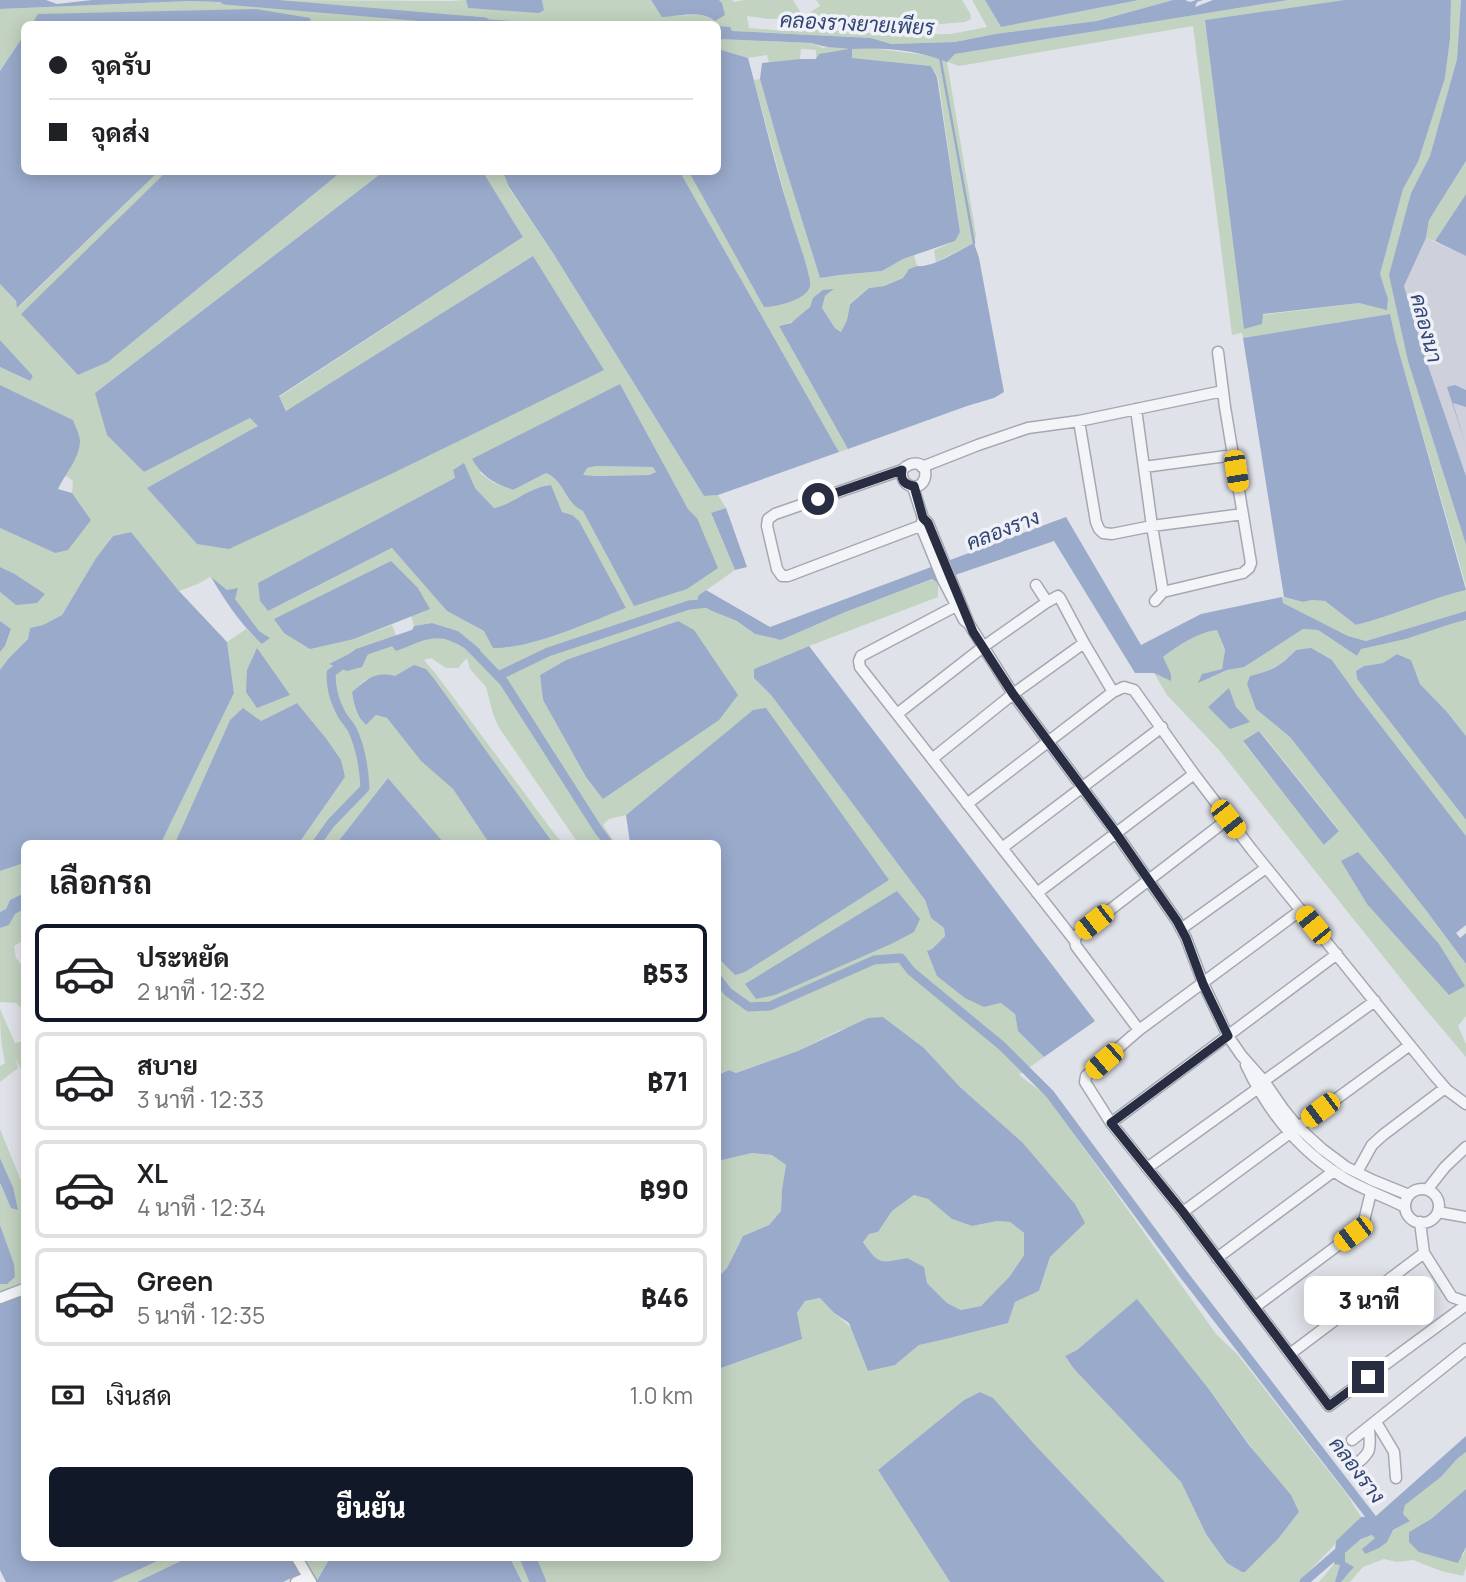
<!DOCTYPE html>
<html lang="th">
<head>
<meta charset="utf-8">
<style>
  body { margin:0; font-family:Manrope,Sarabun,sans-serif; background:#f6f6f6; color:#202124; height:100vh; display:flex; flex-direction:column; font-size:26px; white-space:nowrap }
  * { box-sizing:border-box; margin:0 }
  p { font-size:23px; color:#757577 }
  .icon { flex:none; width:38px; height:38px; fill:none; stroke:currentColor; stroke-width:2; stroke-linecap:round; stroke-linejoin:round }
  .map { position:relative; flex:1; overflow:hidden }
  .panel { position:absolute; left:21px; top:840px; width:700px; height:721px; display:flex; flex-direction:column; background:#fff; border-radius:10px; box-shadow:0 4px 18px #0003 }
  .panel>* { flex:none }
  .top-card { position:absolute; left:21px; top:21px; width:700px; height:154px; border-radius:10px; box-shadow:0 4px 18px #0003; display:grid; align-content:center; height:154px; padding:0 28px; background:#fff }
  .end { position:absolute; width:32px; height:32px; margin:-16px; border:9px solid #282d41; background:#fff; box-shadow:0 0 0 4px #fff }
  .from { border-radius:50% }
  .bubble { position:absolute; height:49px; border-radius:10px; background:#fff; box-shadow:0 4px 18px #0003; font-size:23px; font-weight:800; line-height:49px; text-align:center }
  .car { position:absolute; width:21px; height:42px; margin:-21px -10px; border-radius:9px; box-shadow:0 0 5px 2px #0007; background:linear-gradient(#f5c518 24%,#345 0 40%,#f5c518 0 76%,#345 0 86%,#f5c518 0) }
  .top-card b { display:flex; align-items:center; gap:24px; height:66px; font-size:26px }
  .top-card b+b { border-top:2px solid #e0e0e0 }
  .top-card i { width:18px; height:18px; background:#202124 }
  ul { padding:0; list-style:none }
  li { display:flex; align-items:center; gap:21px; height:98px; margin:0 14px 10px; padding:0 14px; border:4px solid #e0e0e0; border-radius:10px }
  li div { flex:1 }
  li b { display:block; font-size:26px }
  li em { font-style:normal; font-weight:800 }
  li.selected { border-color:#111827 }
  li>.icon { width:63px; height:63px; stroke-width:1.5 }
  h2 { padding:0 28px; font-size:32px; line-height:84px }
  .pay { display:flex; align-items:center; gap:18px; height:77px; padding:0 28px; font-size:26px }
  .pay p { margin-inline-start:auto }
  .button { display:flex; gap:14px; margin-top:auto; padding:14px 28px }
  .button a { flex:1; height:80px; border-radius:10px; background:#111827; color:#fff; font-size:28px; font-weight:800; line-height:80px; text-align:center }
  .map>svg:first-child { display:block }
  .built { fill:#ced1db }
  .green { fill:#c3d3c1; fill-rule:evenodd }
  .water { fill:#9aaacb; fill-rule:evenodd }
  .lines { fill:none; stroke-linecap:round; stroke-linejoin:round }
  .stream { stroke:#9aaacb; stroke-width:2.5 }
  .canal { stroke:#9aaacb; stroke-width:9 }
  .river { stroke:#9aaacb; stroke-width:16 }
  .minor-casing { stroke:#a5a8b3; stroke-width:13 }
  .minor { stroke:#f3f4f7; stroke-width:10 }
  .route { stroke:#282d41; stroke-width:9 }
  .labels { text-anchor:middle; stroke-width:7; stroke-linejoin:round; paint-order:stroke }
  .water-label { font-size:21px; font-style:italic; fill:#314576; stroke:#eff1f7 }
</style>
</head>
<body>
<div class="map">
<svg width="1466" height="1582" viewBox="0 0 1466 1582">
  <rect width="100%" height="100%" fill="#e0e2e9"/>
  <path class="built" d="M1426,238l40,18v220l-41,-119 -21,-71z"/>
  <path class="green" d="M247,0l202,1 17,-1 2,8 76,2 -2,-10h109l11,16 37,-1 12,2 11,-14 -3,-3h13l2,2 10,-2h49l18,29 88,6 52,-1 36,-7 -15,-27h13l16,27 138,-27h34l-76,21 -102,13 -40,8 -64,2 -20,-6 -139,-7 -2,-4 -12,-1v-2l-65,-1 -94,1 -75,-5 -11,-3 13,8h-177l2,-1 -272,-9 -7,10h-8v11l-24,36v-62l190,-8 59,2zM747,16l22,3 35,-1 -3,12 -14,1 -38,-3z
    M816,0h146l8,13 1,6 -6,3 -48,4 -78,-6h-23l-7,-7 11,-7z
    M1288,0h56l-139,20 56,304 1,-9 97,-12 28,6 1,-10 -8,-25 23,-85 15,-27 27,-84 5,-39 1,-39h10l-4,59 -27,97 -19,37 -21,82 18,86 58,184v41l-70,-245 -6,-27 -147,24 -1,-5 -10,2 -39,-309 -234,40 -12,-4 29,173 -2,8 -38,19 -2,-12 21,-9 5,-9 -22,-155 -7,-11 -79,-8v-8l-36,9v-9l-15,-1 -1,10 -31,4 -2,-8 -19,3 -30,-9v-10l94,4 11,5 7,-2 22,3 19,-1 62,8 14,5 8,-7z
    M760,79l20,71 40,128 20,-3 42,-4 21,-12 11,-4 3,11 -8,3 -6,9 -20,8 -14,2 -19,15 -3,17 -6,12 -6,-4 -13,-20 3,-12 8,-6 -19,8c-5,15 -20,25 -35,28l69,123 -9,3 -159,-280h9l75,134 29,-6 16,-25 -20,-64 -35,-131z
    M1466,161v33l-31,47 -9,-3 3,-18z
    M158,172h12l-92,203 30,-13 233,-190h42l-288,221 49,79 106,-54 9,8 -62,118 336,-288 -246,155 -8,-14 244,-160 -40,-65h20l6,16 44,65 151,243 14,-1 8,13 -15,6 24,56 -37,26 14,15 25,10 18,13 26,6 62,-27 90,-34 5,4v14l-129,49 -55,23v9l17,17 154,205 6,18 13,10 1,8 -13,13 52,58 17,-4 14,11 3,17 26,26 -25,18 28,21 169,238 22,21 110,141 13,21 -62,65h-134l-129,-136 -43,-47 -13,-7 -16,8 -86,70 72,112h-428l-12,-24h208v-189l16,-6 63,-50 8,-12 15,-3 14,15 61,52 24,-20 27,-6 62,-16 7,-21 24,-11 11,-34 34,-34 -9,-19 -52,-61 -63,-56 -36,-39 -41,-31 -45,14 -40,20 -62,22 -7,-3 -11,5v-52l1,-1 -1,-9v-55l17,17 18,-265 -127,105 -17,4 -6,6 12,18h-37l-80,-117 -5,-12 -7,-27 -16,-18 -3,-11 -9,10h-12l-15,-10 -7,2 12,14 121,163 7,6h-11l-118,-163 -40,-4 -30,4 -13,12c2,13 3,24 14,33l10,-10 11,3 34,43 32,28 36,54h-45l-56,-65 -51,65h-38l46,-66 -20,-40 -28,-34 -36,18 -31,-1 -55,123h-14l73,-150 -7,-51 19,-13 16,15 8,-6 -11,-7 -32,-41 -17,-13 -12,7 -19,7 -48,-59 -18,4 -17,22 -34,57 -19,10 -13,3 -2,11 -20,20 -8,11v-18l5,-6 6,-16 -11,-9v-29l16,13 -3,-32 -13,-6v-39l55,25 36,-33 -19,-27 1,-12 -8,-6 11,-18 -3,-37 -73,-35v-18l29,14 4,-5 -33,-36v-56l16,18 2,6zM620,384l68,125 9,9 -63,87 -51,-94c-18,-8 -19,-31 -37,-38l-33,17 -19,-7 -14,-10zM453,470l22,18 19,20c20,-4 38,-22 56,-23l12,27 10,3 54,93 -84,31 -36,9 -22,-17 -37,-20 -54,-63 -125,63 -8,-10 195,-123zM418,588l11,21 -18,7 3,10 18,-3 26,8 23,19 -8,4 -18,-13 -20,-4 -18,6 -25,3 4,-10 -4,-11 -38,14 -80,-20zM678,621l-92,156 -43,-77 -3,-25 26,-15zM1137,1300l71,88 91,124 -21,27 -33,32 -39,-37 -25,-52 -107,-113 -9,-13 12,-6z
    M596,466l57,1 3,5 -7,3 -52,1 -15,-1 5,-7z
    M1466,590v21l-100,30 -18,-5 -65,-33 -1,-6 21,5 8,-2 14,1 31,24c37,-9 72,-26 110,-35z
    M1466,620v116l-19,-24 -27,-28 -9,-24 -14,-6 -14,9 -19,3 -8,5 1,8 109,141v16l-109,-141 -25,-35 -36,-10c-17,16 -23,20 -46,26l6,33 34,28 135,172 41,55v52l-8,10 8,18v13l-45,-53 -202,-254 -52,-55 -13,-22 17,7v-6l-9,-16c17,-13 34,-25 55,-28l8,21 -3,18 -19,5 -4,8 28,-12 17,-4 59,-37 15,1 39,26 3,-7 46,-10 48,-16zM1229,689l7,18h-28zM1260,731l79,99 -14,15 -82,-103z
    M24,863v30l-14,7 -4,9 -6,3v-41z
    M24,909v31l-10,6 2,12 8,10v43l-8,-8 -16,-1v-74l9,-3 6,-11z
    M0,1009l15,34 8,-2 1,5v30l-9,-19 3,11 -18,14v-16l5,-3c-4,-18 -5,-35 -5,-54z
    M0,1129l24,59v98l-24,9v-11h7l7,-20 -14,-39v-41l11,23 2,-20 -13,-29z
    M752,1153l20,2 14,10 -4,24 -1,22 -12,14 -26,11 -16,32 -9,8v-115z
    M914,1195l14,4 24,20 20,7 25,-5 13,1 14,11v22l-14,21 -29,30 -20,4 -14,-7 -20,-20 -20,-25c-27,5 -28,7 -44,-16l5,-8 10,-2 14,-21z
    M1466,1452v37l-35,30 -22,13 54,24 3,-9v20l-3,9 -22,-5 -28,-11 -16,2 -13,-3 -21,8 -13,15h-9l10,-11 -6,-9v-9l16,-14 12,-4 2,3 -13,11 47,-28 -6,-7 2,-9 36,-28 16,-18z
    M164,1558h23l-50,24h-25z
    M302,1558h28l-14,23z
    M1334,1564l7,1 -4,15 -2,2h-16z"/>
  <path class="water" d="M0,0h46l11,4 35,-4h155l3,3 -60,-2 -190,8z
    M466,0h76l2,10 -5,3 -71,-5z
    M651,0h68l3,3 3,12 -10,6c-12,-11 -37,-5 -53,-4z
    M985,0h154l-138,27z
    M1173,0h12l5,2 6,-2h7l-6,2 -2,5 18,-7h75l-333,54 -8,8c-29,-12 -64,-15 -95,-13v9l79,8 6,11 23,155 -5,9 -52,18 -21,12 -42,4 -20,3 -40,-128 -20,-71 2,-16 38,-4h16l3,-5 30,-5c-13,-2 -25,-1 -37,-6l-94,-4v-13l12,1 2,4 139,7 20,6 64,-2 40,-8 102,-13z
    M1344,0h107l-1,39 -5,39 -27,84 -15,27 -23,85 8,25 -1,11 -28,-7 -96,11 -1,10 -18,5 -39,-309z
    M1461,0h5v161l-37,59 -3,18 -22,48 21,71 41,119v69l-58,-184 -19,-86 22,-82 19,-37 27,-97z
    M256,9l54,9 1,5 -2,1h-277l6,-10z
    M471,16l13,3 75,5h-73l-1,-1 -8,-1z
    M24,35v137h134l-141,136 -1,-7 -16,-17v-213z
    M718,49l30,9c14,52 26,104 42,156 3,12 22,62 20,72 -3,14 -34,21 -46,21l-75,-135h29z
    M166,172h175l-233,190 -30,13 -57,-61z
    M383,172h100l40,65 -244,159 7,15 247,-155 71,114 -217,106 -158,73 -32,-5 -50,-56 111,-62 -8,-8 -106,54 -37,-37 -12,-42z
    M503,172h6l1,3h3l2,-3h165l159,280 -121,43 -14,1 -151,-243 -44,-66z
    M1466,194v62l-31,-15z
    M974,243l5,15 25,134 -10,6 -27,8 -119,43 -69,-123 12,-3 19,-16 3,-9 10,-8 11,-1 -9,7 -3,12 13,20 6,4 6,-12 3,-16 19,-16 15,-2 19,-8 6,-9 8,-3c16,2 42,-16 57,-23z
    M1390,314l6,27 70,249c-38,9 -73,26 -110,35l-31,-24 -14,-1 -8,2 -19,-5 -41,-259z
    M0,340l33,36 -3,5 -30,-14z
    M620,384l68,125 9,9 21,50 -31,21 -53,17 -51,-95c-18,-8 -19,-31 -37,-38l-33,17c-21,-8 -29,-12 -41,-31zM596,466l57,1 3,5 -7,3 -52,1 -14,-1 4,-7z
    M0,385l73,35c2,6 7,15 7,22 -1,17 -15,32 -22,47l14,4 19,27 -23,30 -13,3 -55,-25z
    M1455,385l11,5v17l-13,-4 13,43 -19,-59z
    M464,463l11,25 19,20c20,-4 37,-22 57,-23l11,27 10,3 7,6 47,87c-37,14 -95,41 -133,40l-9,-17 -37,-20 -55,-63 -124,63 -8,-10 -2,-18 197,-105 -2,-8z
    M726,508l21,59 -12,3 -24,-57z
    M1066,517l75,128 60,-31 81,-17 1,6 65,33 18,5 100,-30v9l-12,3 -48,16 -45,10 -4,7 -39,-26 -15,-1 -59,38 -17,3 -29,13 4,-9 20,-5 3,-19 -8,-20c-21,3 -38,15 -54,27l8,17v7l-17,-8h-19l-81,-132 -96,33 -20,9 -6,-4 -89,34 -62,27 -26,-6 -18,-13 -25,-10 -14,-8v-7l8,-6 64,37z
    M131,532l48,59 48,51 7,51 -73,150 -137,1v19l-24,8v-201l8,-11 20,-20 2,-11 13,-3 19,-10 34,-57 17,-22z
    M391,561l27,27 12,21 -76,30 -44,10 -26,-16 -10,-14z
    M0,567l13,6 32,21 -8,9 -21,2 -16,-13z
    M211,577l16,13 11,-2 -3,11 24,32 11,7 -8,6c-22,-20 -36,-42 -51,-67z
    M0,621l11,8 -6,17 -5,6z
    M678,621l16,9 44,65 -19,25 -116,79 -17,-22 -43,-77 -3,-25 26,-15z
    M432,623l26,8 23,19 -8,4c-33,-24 -41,-17 -77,-3l-4,-5 18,-12 4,-8z
    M809,646l286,375 -51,36 -26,-26 -3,-17 -14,-11 -17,4 -19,-9 -28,-22 -10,-25 5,-2 13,-13 -1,-8 -13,-10 -6,-18 -154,-205 -17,-17v-9z
    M257,648l33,47 -33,13 -11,-16 1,-22z
    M1311,648l21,12 25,35 109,141v89l-10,8 4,5 6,-5v31l-41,-55 -135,-172 -34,-28 -9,-25 3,-8c23,-6 29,-9 46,-26z
    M355,651l13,3 -6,13 -15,4 -18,-7z
    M1397,654l14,6 9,24 27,28 19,24v84l-109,-141 -1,-8 8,-5 19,-3z
    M414,665l12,4 9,11 118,163h-64l-36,-54 -32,-28 -34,-43 -11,-3 -10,10c-10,-9 -12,-20 -14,-33 15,-13 23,-21 43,-16z
    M1229,688l7,19 14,15 -20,7 -22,-22z
    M297,703l28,34 16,23 4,17 -46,66h-124l55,-123 13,-12 18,13z
    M766,708l123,172 -144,92 -10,3 -17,-17v-114l-88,-1 -4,-28 127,-105z
    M1259,731l80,100 -15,14 -81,-104z
    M388,778l56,65h-107z
    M1358,852l81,92 26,42 -16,9 -82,-91 -26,-43z
    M897,891l23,28 -6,13 -23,12 -116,51 -19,4 -11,-15z
    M24,893v16l-9,5 -6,11 -9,3v-16l6,-3 4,-9z
    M883,1017l41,31 36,39 63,56 52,61 10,19 -35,34 -11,34 -24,11 -7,21 -62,16 -27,6 -24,20 -27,6 -19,-48 -15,-10 -14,-15 -15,3 -8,12 5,26 -84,30v-92l9,-9 16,-32 26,-11 12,-14 1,-22 4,-24 -14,-10 -20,-2 -34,8v-86l11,-5 7,3 62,-22 70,-33zM914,1195l14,4 24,20 20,7 25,-5 13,1 14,11v22l-14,21 -29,30 -20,4 -14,-7 -20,-20 -3,-16 -17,-9c-27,5 -28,7 -44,-16l6,-8 9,-2 14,-21z
    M0,1158l13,29 5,23 -7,-2 -11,-25z
    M0,1225l14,39 1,13 -8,7h-7z
    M24,1295v263h140l-52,24h-106l-6,-12v-266z
    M1137,1299l71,89 41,57 42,50 8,17 -21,27 -33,33h-3l-15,-9 -21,-29 -25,-52 -107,-113 -9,-13 12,-6z
    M980,1392l13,6 43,48 129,136h-215l-72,-112 86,-70z
    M1466,1436v16l-9,7 -16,18 -36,28 -2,9 7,7 -17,9 -6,12 -8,6 -14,6 -3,-5 13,-11 -3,-3 -11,4 -16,14v9l9,5 -13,15h-6l5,-17 -6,-1 2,-23 25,-24 15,-1z
    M1466,1489v58l-8,16 -39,-11 -10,-10v-10l22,-13z
    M187,1558h104l9,16 -17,8h-146z
    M330,1558h180l12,24h-206z"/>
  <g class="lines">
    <path class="stream" d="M940,57l34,186"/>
    <path class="canal" d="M225,0l260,22
      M469,646l35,36 95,149 10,13
      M498,676l50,-24 141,-47 20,-2
      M316,844l15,-21 34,-35c-1,-21 -4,-40 -13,-59 -3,-5 -7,-9 -10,-14 -8,-15 -11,-26 -11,-42l27,-20 56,-19
      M718,979l10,13 21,15 21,-1 104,-46 27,-2 10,13 91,75 48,48 131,177 193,250
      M1304,1582l38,-33"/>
    <path class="river" d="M528,1558l10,24"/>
    <defs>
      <path id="minor" d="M1136,409l16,117 11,66 80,-19 6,-5 2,-5 -26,-156 -7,-55
        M1079,421l17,101 3,7 4,4 9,1 40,-8 91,-12
        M922,467l56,-22 50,-17 51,-7 144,-30
        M1144,467l90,-12
        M902,470c-2,19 20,22 23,7 3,-16 -14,-17 -23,-7l-127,44 -7,5 -1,7 10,43 5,7h6l140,-53
        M913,487l10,31
        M923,518l5,5 41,101 -5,-4 -21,-40 -22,-54z
        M1036,585l11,17
        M1155,601l8,-9
        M956,606l-95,50 -2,5 1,6 215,274
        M969,624l44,70 103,139 61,88 9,17 17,45 25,53 13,19 23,26 20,29 14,17 24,22 24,18 26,13 37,15
        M897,714l86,-67 64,-45 11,-6 2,2 24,45 29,49
        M932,759l81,-65 71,-51
        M967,804l146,-112 11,-5 10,3 60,84 58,76 182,225 13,15 19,14
        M1002,848l160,-121
        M1037,893l157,-119
        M1181,929l85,-61
        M1139,1030l-63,-84 -1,-5 1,-5 152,-117
        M1246,1065c21,45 52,84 95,111 20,13 43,20 64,31
        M1264,1081l111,-80
        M1111,1123l226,-169
        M1298,1127l112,-82
        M1290,1133l-107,79 -72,-89 -26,-41 1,-6 53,-46 162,-120
        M1147,1168l110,-79
        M1357,1172l15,-27 11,-10 62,-47
        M1405 1206a17 17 0 1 1 34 0a17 17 0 1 1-34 0Z
        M1427,1190l18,-23 21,-20
        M1183,1212l146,194 137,-101
        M1438,1212l28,5
        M1420,1222l4,31 28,44 14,5
        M1217,1258l117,-87
        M0,1298l24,-9
        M1255,1307l98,-73 11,-13 7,-29
        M1290,1354l134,-101
        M1376,1422l18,30 2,26
        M1352,1440l114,-91
        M1355,1465c18,-14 15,-16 14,-38
        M297,1558l14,24
        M296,1582l12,-5"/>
    </defs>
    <use href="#minor" class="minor-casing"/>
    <use href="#minor" class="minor"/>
  </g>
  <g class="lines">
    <path class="route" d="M818,499l84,-29c-2,9 2,15 12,16l9,32 5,5 45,109 40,62 103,139 61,88 9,17 17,46 25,52 -117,87 72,89 146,194 39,-29"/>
  </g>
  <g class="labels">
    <g class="water-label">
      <text transform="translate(857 24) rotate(3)" y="7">คลองรางยายเพียร</text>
      <text transform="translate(1426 328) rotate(75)" y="7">คลองนา</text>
      <text transform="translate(1003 530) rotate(-21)" y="7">คลองราง</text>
      <text transform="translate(1357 1470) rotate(53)" y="7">คลองราง</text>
    </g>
  </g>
</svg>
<i class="end from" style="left:818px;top:499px"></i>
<i class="end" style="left:1368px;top:1377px"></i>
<div class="bubble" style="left:1304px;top:1276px;width:130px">3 นาที</div>
<i class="car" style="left:1236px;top:471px;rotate:171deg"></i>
<i class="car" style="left:1228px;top:819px;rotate:142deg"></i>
<i class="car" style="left:1094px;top:922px;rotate:232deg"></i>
<i class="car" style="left:1313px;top:925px;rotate:321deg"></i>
<i class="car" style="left:1104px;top:1061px;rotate:229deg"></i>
<i class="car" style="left:1320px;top:1110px;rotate:233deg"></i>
<i class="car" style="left:1353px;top:1234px;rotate:233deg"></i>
<div class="top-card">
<b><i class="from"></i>จุดรับ</b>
<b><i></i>จุดส่ง</b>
</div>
<section class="panel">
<h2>เลือกรถ</h2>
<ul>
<li class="selected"><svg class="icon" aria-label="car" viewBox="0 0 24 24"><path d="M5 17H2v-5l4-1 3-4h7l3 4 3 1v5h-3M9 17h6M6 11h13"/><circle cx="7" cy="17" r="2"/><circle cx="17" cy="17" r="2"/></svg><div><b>ประหยัด</b><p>2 นาที · 12:32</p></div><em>฿53</em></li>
<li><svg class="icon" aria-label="car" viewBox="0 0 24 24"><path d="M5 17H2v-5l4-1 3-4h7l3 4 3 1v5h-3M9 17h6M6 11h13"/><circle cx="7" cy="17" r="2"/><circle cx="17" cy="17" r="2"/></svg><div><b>สบาย</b><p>3 นาที · 12:33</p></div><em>฿71</em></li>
<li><svg class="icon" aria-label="car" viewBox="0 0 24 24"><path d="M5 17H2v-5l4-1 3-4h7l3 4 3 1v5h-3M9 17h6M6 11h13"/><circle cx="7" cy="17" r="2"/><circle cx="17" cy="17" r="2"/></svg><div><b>XL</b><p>4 นาที · 12:34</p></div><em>฿90</em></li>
<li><svg class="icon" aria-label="car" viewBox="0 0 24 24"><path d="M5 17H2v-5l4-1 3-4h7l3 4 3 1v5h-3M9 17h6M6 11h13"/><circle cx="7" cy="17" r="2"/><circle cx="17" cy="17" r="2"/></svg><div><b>Green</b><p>5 นาที · 12:35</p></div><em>฿46</em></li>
</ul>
<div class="pay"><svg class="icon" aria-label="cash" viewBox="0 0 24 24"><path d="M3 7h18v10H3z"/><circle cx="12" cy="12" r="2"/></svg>เงินสด<p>1.0 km</p></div>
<div class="button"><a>ยืนยัน</a></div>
</section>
</div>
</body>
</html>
